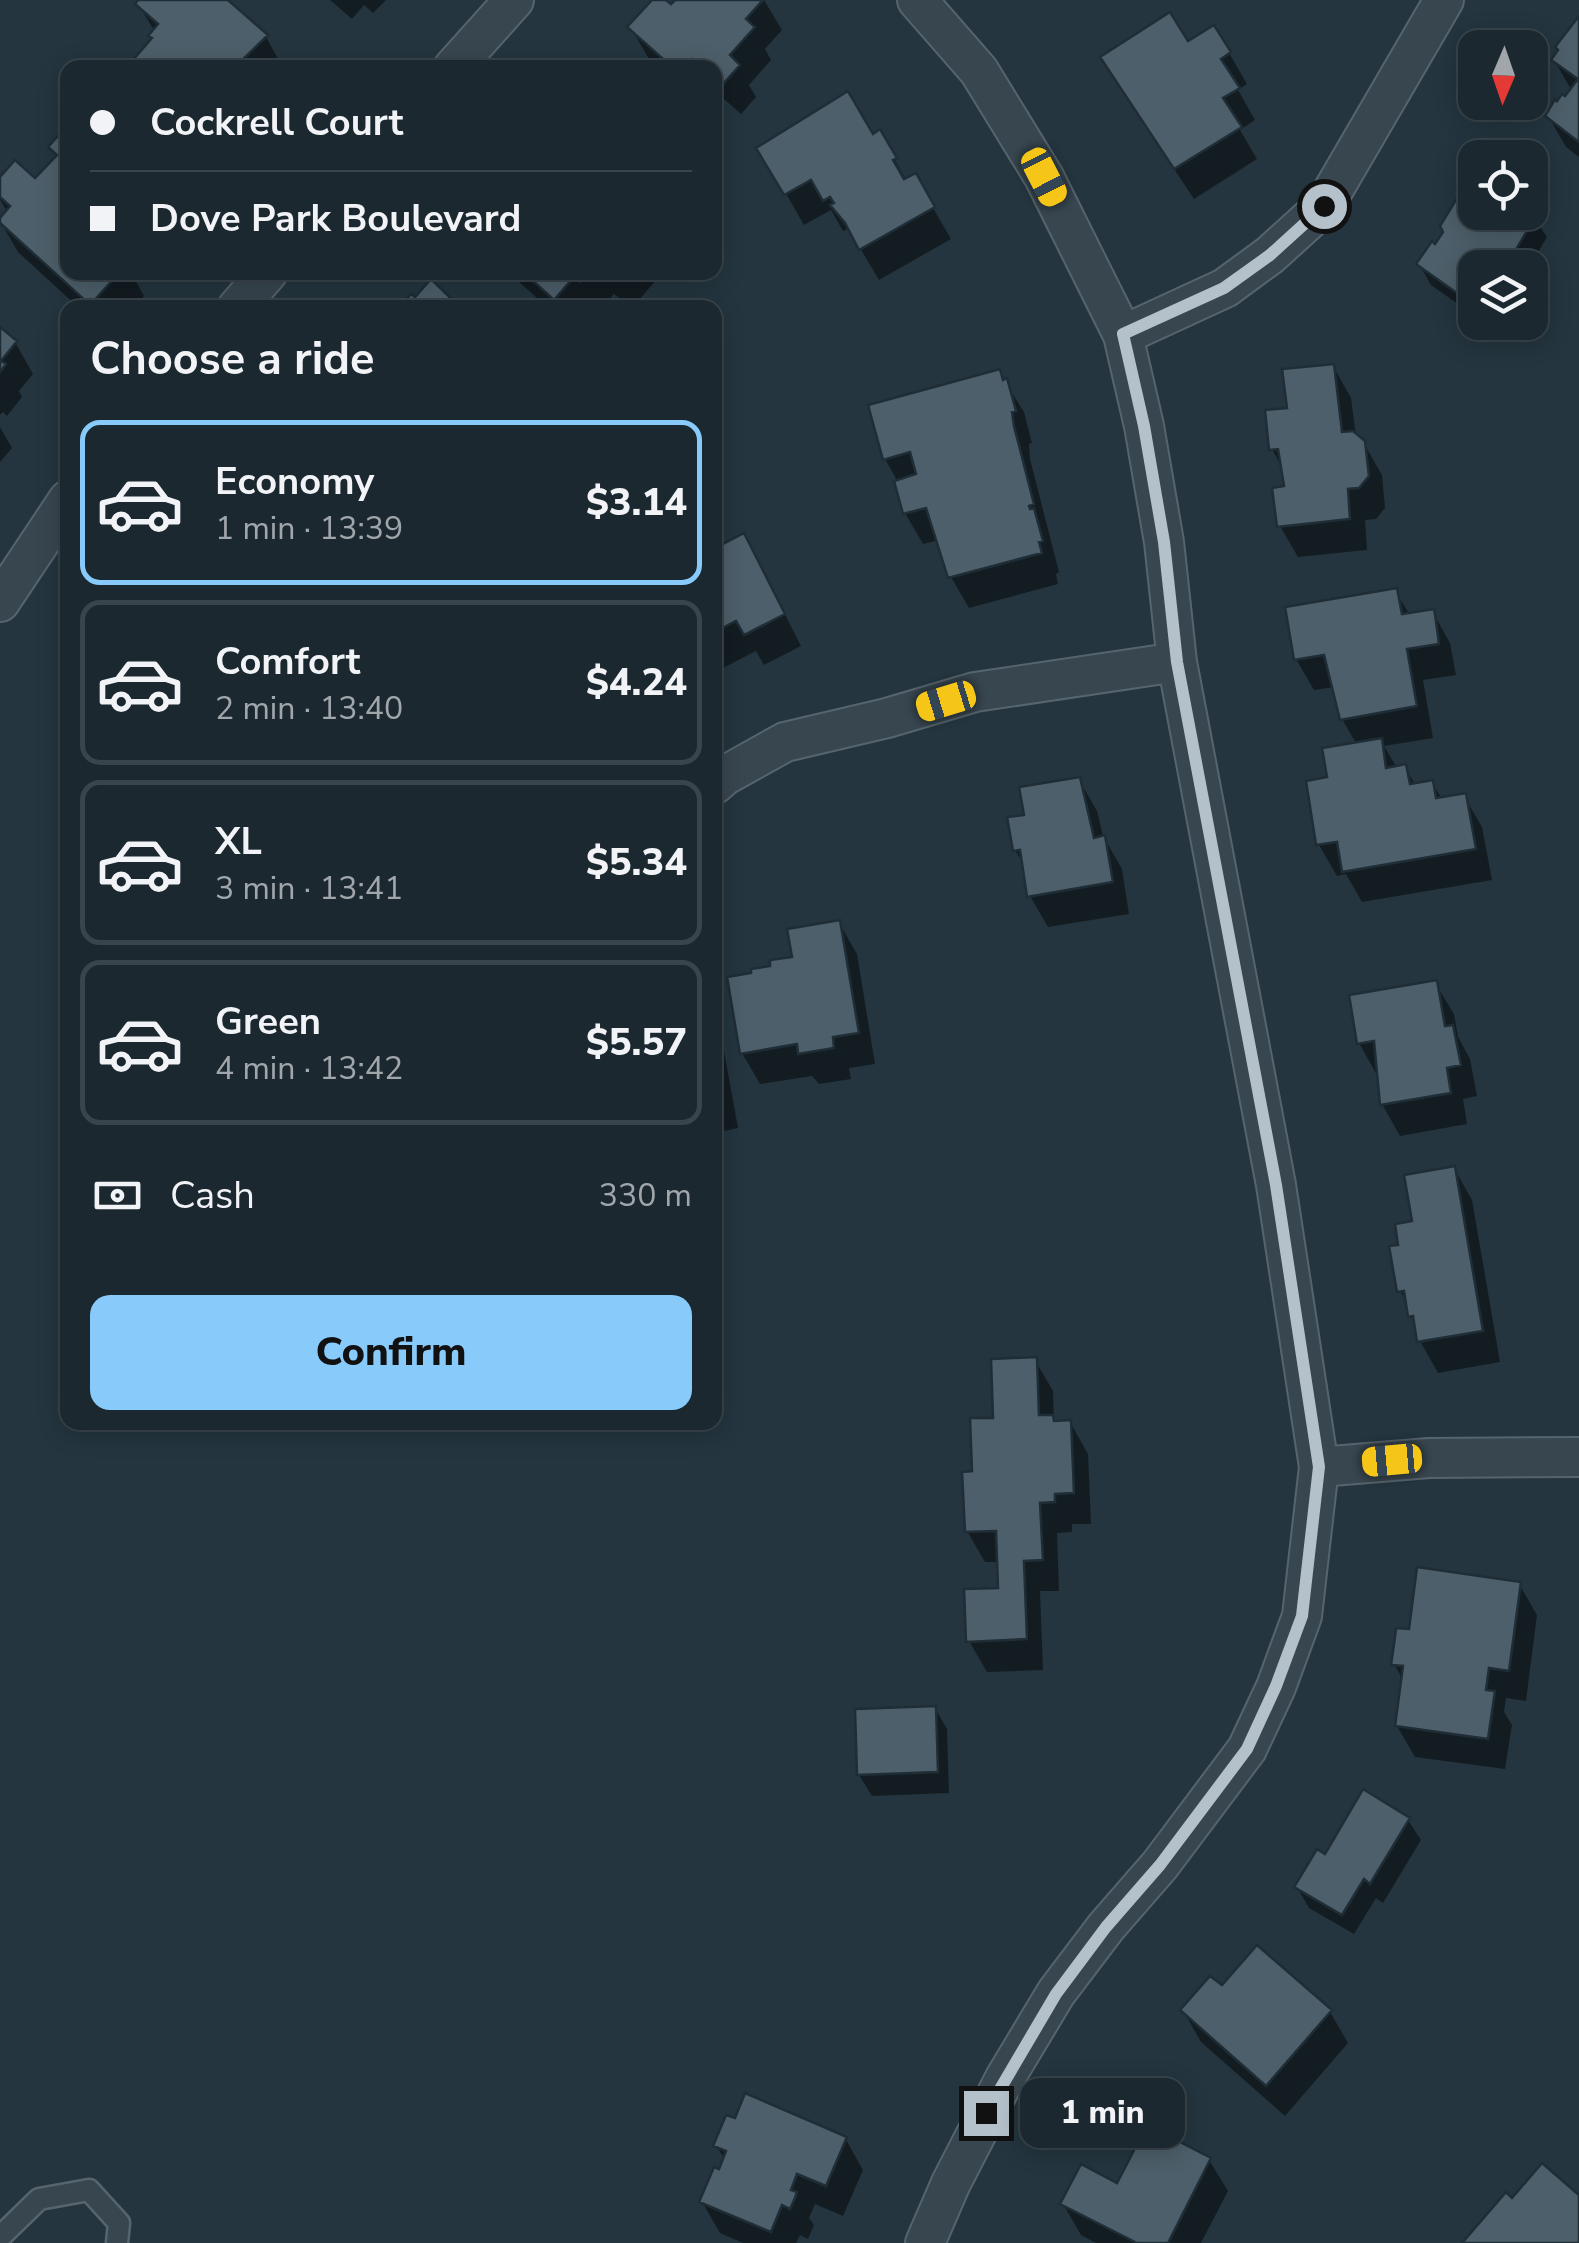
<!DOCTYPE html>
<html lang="en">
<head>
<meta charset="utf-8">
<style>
  body { margin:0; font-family:"Nunito Sans",sans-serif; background:#28343b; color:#f1f3f6; height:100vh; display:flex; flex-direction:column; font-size:38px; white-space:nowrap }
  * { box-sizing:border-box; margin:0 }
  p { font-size:32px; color:#a0a6aa }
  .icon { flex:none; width:55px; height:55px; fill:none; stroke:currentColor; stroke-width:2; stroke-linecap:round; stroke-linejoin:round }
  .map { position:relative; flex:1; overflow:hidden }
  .drawer { position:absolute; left:60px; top:300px; width:662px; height:1130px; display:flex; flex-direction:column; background:#1b282f; border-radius:20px; box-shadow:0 5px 25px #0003,0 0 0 2px #39444b }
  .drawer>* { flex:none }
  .banner { position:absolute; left:60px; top:60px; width:662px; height:220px; border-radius:20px; box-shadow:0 5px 25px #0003,0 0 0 2px #39444b; display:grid; align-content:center; height:220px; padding:0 30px; background:#1b282f }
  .needle { width:65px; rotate:182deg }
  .fabs { position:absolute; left:1458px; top:30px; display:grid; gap:20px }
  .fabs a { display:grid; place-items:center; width:90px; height:90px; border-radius:20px; background:#1b282f; box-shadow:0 5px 25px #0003,0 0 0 2px #39444b; font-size:50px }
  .end { position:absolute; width:45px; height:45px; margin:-22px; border:12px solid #b4c1ca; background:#111; box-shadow:0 0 0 5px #111 }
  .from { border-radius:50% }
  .bubble { position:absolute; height:70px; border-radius:20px; background:#1b282f; box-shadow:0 5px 25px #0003,0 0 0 2px #39444b; font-size:32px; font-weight:800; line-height:70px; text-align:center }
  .car { position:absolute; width:30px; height:60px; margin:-30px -15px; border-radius:12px; box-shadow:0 0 8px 2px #0007; background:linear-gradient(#f5c518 24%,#345 0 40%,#f5c518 0 76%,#345 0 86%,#f5c518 0) }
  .banner b { display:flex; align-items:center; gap:35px; height:95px; font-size:38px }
  .banner b+b { border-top:2px solid #39444b }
  .banner i { width:25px; height:25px; background:#f1f3f6 }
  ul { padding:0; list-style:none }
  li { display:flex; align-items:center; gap:30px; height:165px; margin:0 20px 15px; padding:0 10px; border:5px solid #39444b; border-radius:20px }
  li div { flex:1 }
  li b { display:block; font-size:38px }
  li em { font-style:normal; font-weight:800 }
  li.active { border-color:#88cbfa }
  li>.icon { width:90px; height:90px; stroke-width:1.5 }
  h2 { padding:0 30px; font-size:45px; line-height:120px }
  .pay { display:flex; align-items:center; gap:25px; height:110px; padding:0 30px; font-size:38px }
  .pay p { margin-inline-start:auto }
  .action { display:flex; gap:20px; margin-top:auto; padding:20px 30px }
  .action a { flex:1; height:115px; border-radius:20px; background:#88cbfa; color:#111; font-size:40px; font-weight:800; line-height:115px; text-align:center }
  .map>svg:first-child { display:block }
  .shadow { fill:#0007 }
  .building { fill:#4d5f6a; stroke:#1f2d36; stroke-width:2.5 }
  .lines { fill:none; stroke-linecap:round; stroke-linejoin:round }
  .service-casing { stroke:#56646d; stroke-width:25 }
  .minor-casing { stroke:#56646d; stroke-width:42 }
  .service { stroke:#38464f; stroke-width:20 }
  .minor { stroke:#38464f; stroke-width:38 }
  .route { stroke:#b4c1ca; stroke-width:12 }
</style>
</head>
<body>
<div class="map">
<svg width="1579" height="2243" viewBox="0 0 1579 2243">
  <rect width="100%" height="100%" fill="#24353f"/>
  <path class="shadow" d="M142,0h82l42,37 17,31h-154l24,-28 2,-8 -17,-28z
    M330,0h56l-13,13 -9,-8 -12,14z
    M655,0h7l9,8 7,-8h86l18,30 -17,19 6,11 -22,25 7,12 -15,17 -26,-23v-23h-57l-9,-9 -18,-31z
    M1579,21v136l-13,-10 -18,-31 24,-25 -18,-31z
    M1187,45l42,8 18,31 -9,6 17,30 -15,10 17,29 -63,40 -73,-110z
    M68,129v143h63l13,24 -10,12h-55l-61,-56 -18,-31 8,-8 -8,-13v-20l36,2 21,-24 -6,-11z
    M879,132l28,49 8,-4 36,62 -72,41 -19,-32 -13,-19 -4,2 -12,-21 -27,15 -44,-77 112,-11z
    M1474,173l1,39h55l17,25 -18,31h-54v48l-44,-31 -12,-21 26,-31 -3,-4z
    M508,272h147l3,6 -26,30 -18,-14 -12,14h-54z
    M0,330l15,12 18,32 -14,17 3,6 -15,19 -4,-4 -3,3z
    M1333,366l18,32 5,38 7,6 19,33 3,33 -9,11 -11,1 2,30 -69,7 -18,-31 7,-38 -3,-17 -12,-22 18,-39z
    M999,372l25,40 8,31 -3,1 1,15 29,113 -3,2 2,10 -89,24 -18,-31 -12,-37 -16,4 -18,-31 -7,-31 -13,-23z
    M0,427l12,21 -12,14z
    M715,537l6,11 40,19 40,79 -37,19 -8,-14 -35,18 1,3 -7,4z
    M1395,591l15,24 22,-4 18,32 6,32 -33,5 10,58 -49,8 13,22 8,-1 11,19 16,-3 10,16 22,-3 18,31 10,53 -130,22 -16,-28 -9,2 -18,-31 -11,-62 22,-4 27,-34 -15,-26 -8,-32 -20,3 -18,-31z
    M1079,780l18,31 6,25 19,33 7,45 -81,13 -18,-31 -4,-28 -11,-18 12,-33z
    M839,923l18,31 18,110 -26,4 2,11 -32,5 -7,-8 -52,8 -18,-31 31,-85 22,-9z
    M1435,983l19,31 4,23 12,22 7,37 -14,3 4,25 -67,12 -18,-32 -5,-29 -18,-32z
    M715,1035l9,16 14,77 -23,5z
    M1454,1168l18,32 28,162 -62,11 -18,-32 -11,-35 -9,-15 1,-44z
    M1035,1360l18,31 1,32 16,-1 18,32 3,70h-19v8l-15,1 2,58h-19l3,79 -56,2 -18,-31 31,-51 -1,-28h-14l-18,-31 8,-57 20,-54z
    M1519,1584l18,31 -11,86 -20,-3 -2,14 8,13 -7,44 -90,-12 -18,-31 6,-46 -9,-16 17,-32z
    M935,1708l12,21 2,64 -77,3 -13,-21z
    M1408,1820l13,20 -38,63 -7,-5 -22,36 -45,-26 -12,-21 29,-30z
    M1222,1989l108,23 18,31 -63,73 -84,-74 -18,-32z
    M845,2138l18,32 -20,46 -28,-12 -6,14 5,7 -6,14 -8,-4 -4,8h-53l-23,-10 -18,-31 23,-42 -9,-15z
    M1209,2160l19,31 -27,52h-105l-15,-8 -18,-31z"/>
  <path class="building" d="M138,0h90l40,35 -34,33h-108l26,-30 -4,-2 10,-12 -23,-20z
    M652,0h14l5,4 4,-4h88l-17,19 9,8 -25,28 10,10 -17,19 -8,-6v-10h-12l-10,-9 -7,9h-13l-46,-41z
    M1170,12l18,29 26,-16 17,27 -10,7 19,29 -17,10 19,29 -68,42 -74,-112z
    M1579,16v126l-34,-26 10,-17 2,2 5,-7 3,2 13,-17 -27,-19 7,-10 -3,-3z
    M848,91l25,43 7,-5 17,29 -4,2 11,19 12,-6 19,34 -76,43 -14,-27 -15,-18 4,-2 -4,-6 -7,4 -12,-21 -27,15 -28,-47z
    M68,125v147h52l-30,33 -90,-82v-5l10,-12 -10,-9v-20l15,-17 20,18 22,-23 -9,-8z
    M1474,170l1,42h55v-3l7,5 -26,44 -6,-3 -7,13h-23v38l-59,-42 16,-23 3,3 8,-12 -3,-6z
    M523,272h65l-8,10 -6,-5 -20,23z
    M431,279l30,29h-62l12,-14 4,3z
    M0,327l17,14 -16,20 5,3 -6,8z
    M1334,364l8,68 11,-1 12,10 4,35 -10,12 -11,1 2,30 -73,8 -5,-39 12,-2 -6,-37 -9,1 -4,-40 22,-2 -5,-39z
    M1000,369l3,11 4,-2 9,33 -4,1 2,14 20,78 -5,2 1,3 4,-1 9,33 -4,1 3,11 -94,25 -22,-70 -23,6 -9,-33 22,-7 -6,-22 -27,8 -15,-55z
    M715,533l6,12 23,-12 41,81 -41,21 -8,-14 -21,11z
    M1397,588l5,26 32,-5 1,5 4,30 -32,5 10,57 -77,14 -16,-65 -30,5 -9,-53z
    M1382,738l4,30 20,-4 4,20 23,-4 3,18 30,-5 10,56 -134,23 -5,-30 -21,3 -10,-64 21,-4 -5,-29z
    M1080,777l14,61 11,-3 8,47 -86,15 -7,-47 -7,1 -6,-34 17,-2 -5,-28z
    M840,920l19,113 -26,4 1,11 -36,6 -1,-10 -57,10 -13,-77 24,-4v-4l19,-3v-6l22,-3 -5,-28z
    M1437,980l8,46 8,-1 8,40 -14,3 4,25 -71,12 -6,-64 -17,3 -8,-49z
    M715,1058l7,39 -7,2z
    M1455,1166l28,165 -66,11 -4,-26 -5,1 -4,-26 -7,1 -8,-46 9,-1 -3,-21 17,-3 -8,-46z
    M1037,1357l2,58h14l1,6 17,-1 3,73 -19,1v8l-15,1 3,57 -19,1 3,78 -61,3 -2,-53 34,-1 -2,-57 -31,1 -3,-60 10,-1 -2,-53h23l-2,-59z
    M1417,1567l104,15 -12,89 -20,-3 -3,22 9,1 -7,48 -93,-13 8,-60 -12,-1 4,-28 1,-9 13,1z
    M936,1706l2,66 -81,3 -2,-66z
    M1363,1789l47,29 -40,66 -6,-5 -22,36 -48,-28 23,-38 8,5z
    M1257,1945l75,65 -66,76 -86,-76 30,-34 12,9z
    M745,2093l102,44 -21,49 -29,-12 -6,16 6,2 -2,6 -5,11 -8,-4 -11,27 -72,-30 15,-35 5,2 7,-18 -13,-5 13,-31 9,3z
    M1147,2125l64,33 -43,85h-31l-77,-39 21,-40 36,19z
    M1542,2163l37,32v48h-117l44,-51 6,6z"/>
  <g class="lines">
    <defs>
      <path id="service" d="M0,2237l39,-38 50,-9 30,33 -2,20"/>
      <path id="minor" d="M917,0l62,71 65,106 79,158 21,91 20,116 13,120 99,523 43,282 -17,149 -26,71 -29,62 -87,116 -54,62 -50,66 -51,85 -54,105 -26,60
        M453,68l61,-68
        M237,308l31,-36
        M1123,335l102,-47 45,-33 54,-49 120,-206
        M0,602l68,-102
        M715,784l9,-8 61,-34 102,-24 88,-26 202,-30
        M1319,1467l110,-9 150,-1"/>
    </defs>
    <use href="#service" class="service-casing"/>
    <use href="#minor" class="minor-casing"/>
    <use href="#service" class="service"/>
    <use href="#minor" class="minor"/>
  </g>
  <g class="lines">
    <path class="route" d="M986,2113l70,-119 50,-67 54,-62 87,-116 29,-63 26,-70 17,-149 -43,-282 -99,-523 -13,-120 -20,-116 -21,-92 101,-46 46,-33 54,-49"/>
  </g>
</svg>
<div class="fabs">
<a><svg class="needle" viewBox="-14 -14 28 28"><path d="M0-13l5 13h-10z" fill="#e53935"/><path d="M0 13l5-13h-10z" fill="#a0a6aa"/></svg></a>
<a><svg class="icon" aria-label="locate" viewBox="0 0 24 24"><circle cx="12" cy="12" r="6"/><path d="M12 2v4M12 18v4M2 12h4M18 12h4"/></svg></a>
<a><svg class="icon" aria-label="layers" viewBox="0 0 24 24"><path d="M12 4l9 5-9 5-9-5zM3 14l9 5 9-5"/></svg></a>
</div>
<i class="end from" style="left:1324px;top:206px"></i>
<i class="end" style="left:986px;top:2113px"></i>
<div class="bubble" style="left:1020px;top:2078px;width:165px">1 min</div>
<i class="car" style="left:1044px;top:177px;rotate:153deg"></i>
<i class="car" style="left:946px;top:701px;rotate:253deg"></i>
<i class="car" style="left:1392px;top:1460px;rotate:265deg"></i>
<div class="banner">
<b><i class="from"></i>Cockrell Court</b>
<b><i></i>Dove Park Boulevard</b>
</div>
<section class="drawer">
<h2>Choose a ride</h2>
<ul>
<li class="active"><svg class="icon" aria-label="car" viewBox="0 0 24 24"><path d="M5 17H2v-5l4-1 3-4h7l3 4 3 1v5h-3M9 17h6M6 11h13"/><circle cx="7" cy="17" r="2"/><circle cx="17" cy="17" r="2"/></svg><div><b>Economy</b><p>1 min · 13:39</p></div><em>$3.14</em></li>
<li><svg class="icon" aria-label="car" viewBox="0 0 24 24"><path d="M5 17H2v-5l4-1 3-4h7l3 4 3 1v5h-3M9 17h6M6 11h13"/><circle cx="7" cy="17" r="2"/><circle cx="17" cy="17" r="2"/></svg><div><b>Comfort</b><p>2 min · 13:40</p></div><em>$4.24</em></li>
<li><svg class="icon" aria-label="car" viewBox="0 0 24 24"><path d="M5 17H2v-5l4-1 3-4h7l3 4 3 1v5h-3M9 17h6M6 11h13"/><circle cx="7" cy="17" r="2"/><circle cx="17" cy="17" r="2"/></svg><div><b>XL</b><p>3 min · 13:41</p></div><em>$5.34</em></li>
<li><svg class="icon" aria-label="car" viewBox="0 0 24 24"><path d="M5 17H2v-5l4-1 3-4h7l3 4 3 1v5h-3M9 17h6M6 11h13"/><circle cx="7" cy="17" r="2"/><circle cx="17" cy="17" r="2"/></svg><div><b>Green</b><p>4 min · 13:42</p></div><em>$5.57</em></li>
</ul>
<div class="pay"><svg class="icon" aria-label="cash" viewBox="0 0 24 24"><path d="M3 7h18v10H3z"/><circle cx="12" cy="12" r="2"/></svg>Cash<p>330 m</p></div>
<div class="action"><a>Confirm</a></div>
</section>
</div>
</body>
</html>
